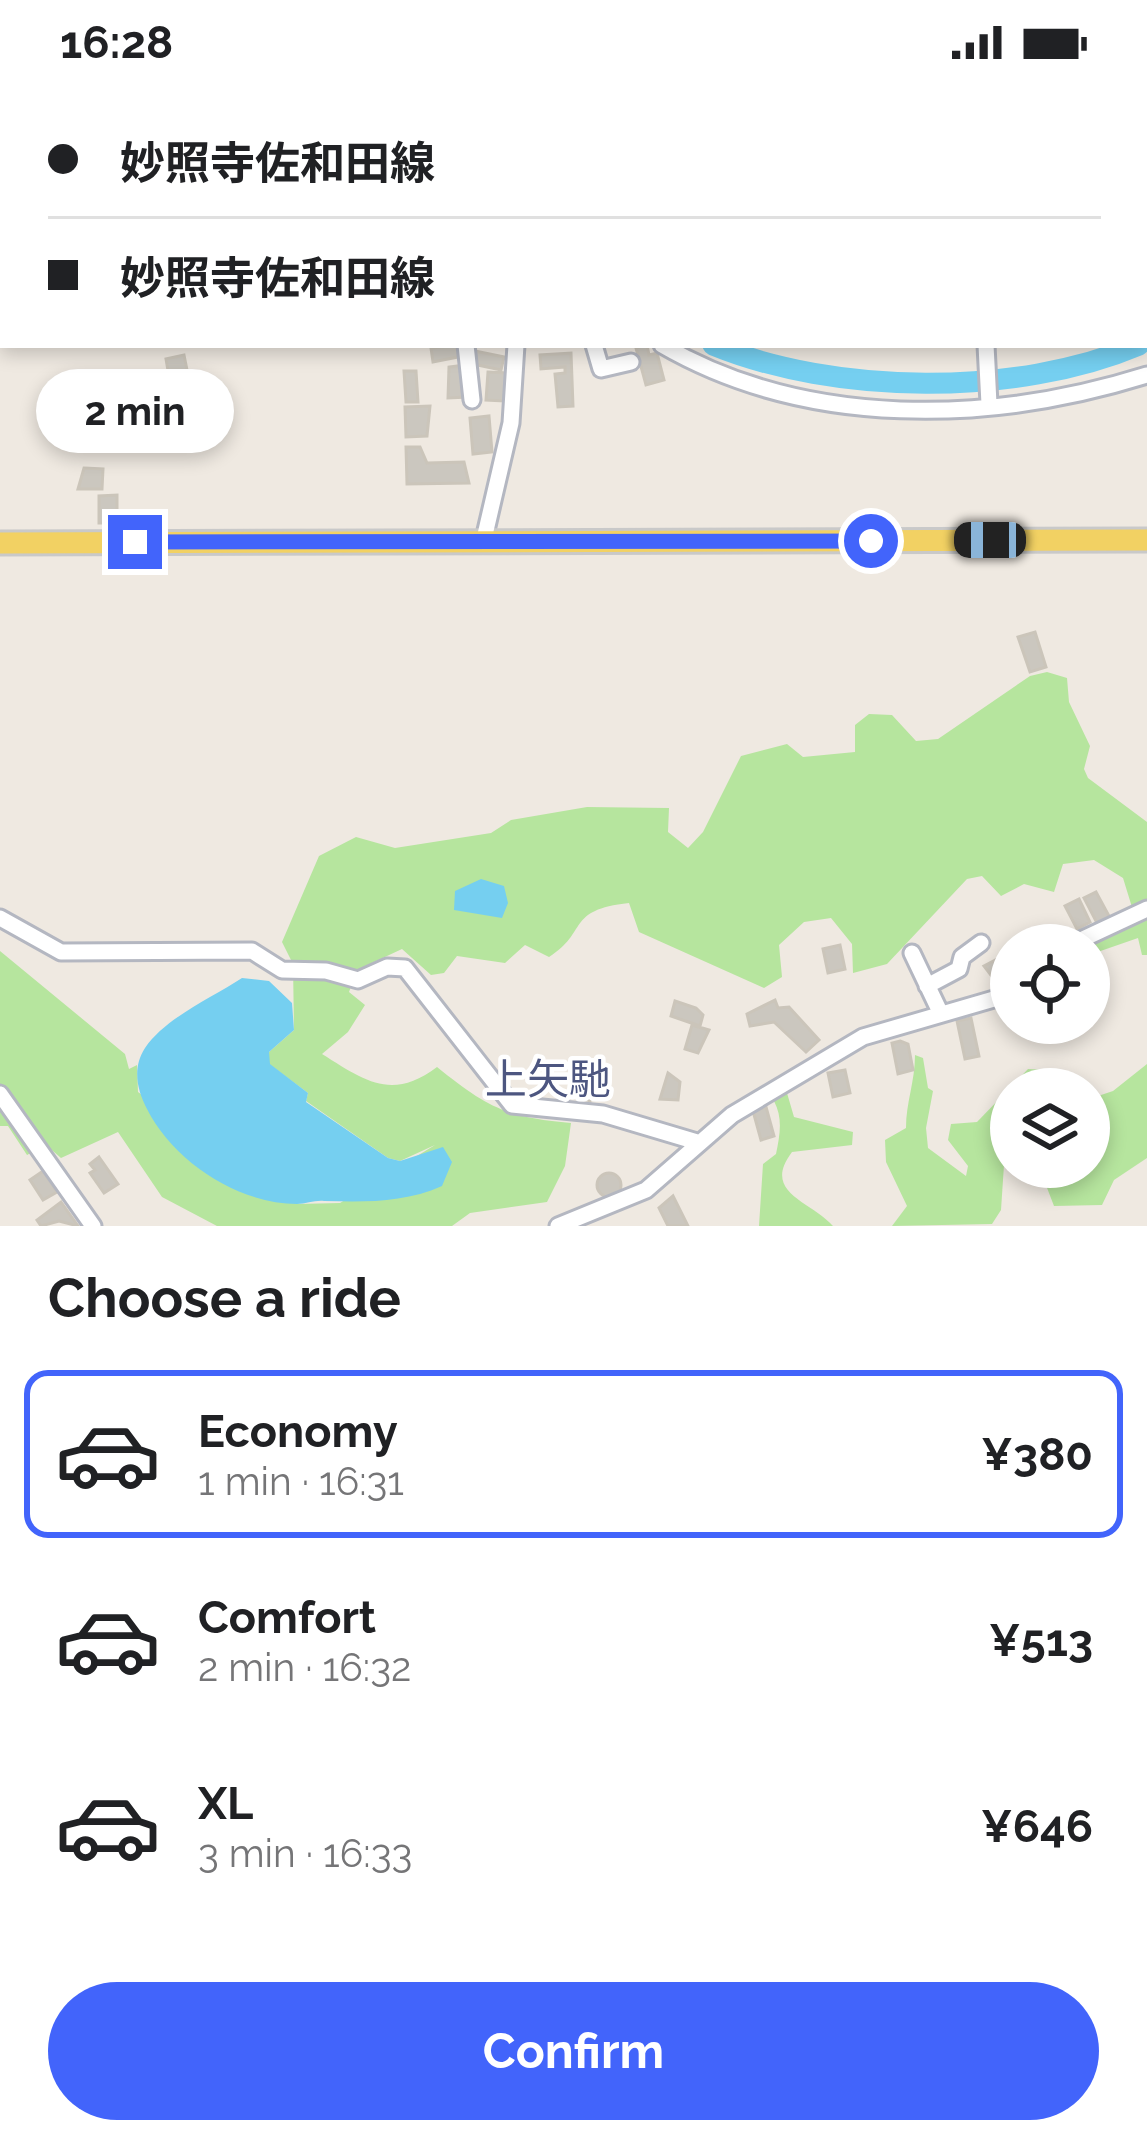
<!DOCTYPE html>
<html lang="en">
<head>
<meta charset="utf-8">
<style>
  body { margin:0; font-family:Raleway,"Noto Sans JP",sans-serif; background:#f6f6f6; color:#202124; height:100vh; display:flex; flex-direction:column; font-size:45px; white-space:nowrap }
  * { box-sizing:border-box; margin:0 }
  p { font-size:39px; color:#757577 }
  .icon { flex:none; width:66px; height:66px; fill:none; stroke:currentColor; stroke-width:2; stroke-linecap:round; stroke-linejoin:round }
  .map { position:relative; height:1142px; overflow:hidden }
  .details { display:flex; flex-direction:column; background:#fff; flex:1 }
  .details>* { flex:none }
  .banner { position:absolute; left:0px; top:0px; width:1149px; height:264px; box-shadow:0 6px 18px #0003; display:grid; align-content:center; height:264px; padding:0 48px; background:#fff }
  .tools { position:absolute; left:990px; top:840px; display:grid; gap:24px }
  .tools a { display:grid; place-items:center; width:120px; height:120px; border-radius:50%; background:#fff; box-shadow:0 6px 18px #0003; font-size:60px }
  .end { position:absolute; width:54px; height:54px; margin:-27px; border:15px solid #4264fb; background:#fff; box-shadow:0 0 0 6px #fff }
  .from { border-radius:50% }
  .bubble { position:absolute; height:84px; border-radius:42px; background:#fff; box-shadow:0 6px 18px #0003; font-size:39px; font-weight:700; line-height:84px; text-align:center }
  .car { position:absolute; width:36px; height:72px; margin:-36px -18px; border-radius:15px; box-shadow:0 0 9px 3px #0007; background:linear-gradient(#222 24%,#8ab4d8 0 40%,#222 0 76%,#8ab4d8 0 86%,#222 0) }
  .banner b { display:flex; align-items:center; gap:42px; height:114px; font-size:45px }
  .banner b+b { border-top:3px solid #e0e0e0 }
  .banner i { width:30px; height:30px; background:#202124 }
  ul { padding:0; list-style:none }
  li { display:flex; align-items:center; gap:36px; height:168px; margin:0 24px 18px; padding:0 24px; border:6px solid transparent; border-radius:24px }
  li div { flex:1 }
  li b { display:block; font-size:45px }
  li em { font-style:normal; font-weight:700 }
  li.selected { border-color:#4264fb }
  li>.icon { width:108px; height:108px; stroke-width:1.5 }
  h2 { padding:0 48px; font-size:54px; line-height:144px }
  .cta { display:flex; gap:24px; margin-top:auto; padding:24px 48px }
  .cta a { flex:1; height:138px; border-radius:72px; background:#4264fb; color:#fff; font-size:48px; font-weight:700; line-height:138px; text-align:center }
  .status { display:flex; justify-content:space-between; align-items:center; height:84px; padding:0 60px; background:#fff; direction:ltr }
  .status svg { height:33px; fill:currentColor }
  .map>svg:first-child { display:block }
  .green { fill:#b6e59e }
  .water { fill:#75cff0 }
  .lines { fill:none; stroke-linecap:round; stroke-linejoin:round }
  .river { stroke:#75cff0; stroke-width:21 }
  .building { fill:#cbc7bf; stroke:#cbc5ba; stroke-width:3 }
  .minor-casing { stroke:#b4b7c1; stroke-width:21 }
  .major-casing { stroke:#c9c9c9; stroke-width:27 }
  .minor { stroke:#fff; stroke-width:15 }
  .major { stroke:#f2d163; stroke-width:21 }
  .route { stroke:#4264fb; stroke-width:15 }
  .labels { text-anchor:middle; stroke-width:9; stroke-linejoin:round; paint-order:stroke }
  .neighbourhood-label { font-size:42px; fill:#4d5680; stroke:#fff }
</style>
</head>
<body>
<div class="status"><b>16:28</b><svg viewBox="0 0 49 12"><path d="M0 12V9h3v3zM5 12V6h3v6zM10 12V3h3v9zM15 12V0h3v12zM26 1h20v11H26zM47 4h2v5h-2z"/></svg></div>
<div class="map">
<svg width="1147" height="1142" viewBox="0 0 1147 1142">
  <rect width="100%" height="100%" fill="#efe9e1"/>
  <path class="green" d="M1047,588l20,6 2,24 21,44 -6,23 4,9 59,44v133h-5l-4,-17 -49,17v-10h-10l56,-28 -12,-39 -29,-18 -31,4 -9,28 -30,-8 -23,12 -19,-20 -15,3 -80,85 -34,9 -1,-29 -21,-26 -27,4 -25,23 3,32 -18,11 -125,-56 -10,-29c-64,7 -40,29 -80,54l-24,-12 -20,18 -48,-7 -13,17 -13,2 -29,-26 -45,21 -8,22 16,13 -17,27 -26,22c43,27 70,47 115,13 51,41 69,50 134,56l-6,43 -18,36 -77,11 -18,13h-235l-55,-29 -44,-65 -57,26 -15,-13 -19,10 -19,-29h-8v-175l125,103 4,15 8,-4 1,27 159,112 43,-1 95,-58 -35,16 -12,-3 -82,-57 2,-8 -39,-29v-12l25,-22 -1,-66 -11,-22 37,-86 37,-19 39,11 96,-15 20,-13 76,-13 82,1 -1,24 20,16 15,-16 38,-76 46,-12 16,13 52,-5v-27l14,-11 23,1 24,26 22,-2 92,-63z
    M915,971l8,3 5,30 5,3 -7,37 2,20 38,28 2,-10 -20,-26 3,-16 26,-2 51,-53 18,1 3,9 34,7 -72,3v59l-6,2 -4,60 -9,14 -100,2 15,-20 -21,-44 -1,-22 21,-12c0,-26 9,-46 9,-73z
    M1147,980v94l-33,22 -12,25 -48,1 -15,-39h50v-68l24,-8z
    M787,1009l7,24 59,15 -1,13 -60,7c-31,41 19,49 41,74h-74l4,-62 13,-10c4,-19 7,-36 -2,-53z"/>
  <path class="water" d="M481,795l23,7 4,17 -6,15 -48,-8 1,-19z
    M242,894l27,3 23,22 2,27 -25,22 1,12 38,29 -2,9 82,56 12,3 43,-14 9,15 -10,24c-38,17 -77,16 -118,15 -9,-1 -18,3 -27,3 -59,0 -124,-43 -150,-95 -10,-19 -15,-41 -2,-61 20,-30 68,-51 97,-70z"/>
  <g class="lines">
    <path class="river" d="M0,110h3
      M713,261c122,50 303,52 426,0"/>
  </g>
  <path class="building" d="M461,261l2,11 -30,6 -2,-14z
    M647,261l2,10 8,-2 7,27 -18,5 -10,-37z
    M475,267l29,6 -3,13 -28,-6z
    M571,269l2,53 -15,1 -3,-33 10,-1v-6l-24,2 -1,-14z
    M184,271l6,30 -19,3 -5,-29z
    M465,281l3,32 -20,1 1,-31z
    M404,287h12l2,31h-12z
    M488,288l18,1 -2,28 -18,-1z
    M430,322l-3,30 -21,1 -1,-30z
    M489,332l3,36 -19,2 -3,-36z
    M406,363h14l7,16 37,-1 5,21 -62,1z
    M84,384l19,1 -1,20h-24z
    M117,411v28h-18v-27z
    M1035,548l11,35 -16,5 -12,-35z
    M1096,808l14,26 -12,7 -14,-27z
    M1079,815l11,23 -13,7 -12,-23z
    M840,861l5,24 -17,4 -5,-24z
    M1001,873l10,19 -14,7 -13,-17z
    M775,916l3,8 11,-1 30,33 -13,12 -32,-30 -24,4 -3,-12z
    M675,917l21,7 7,7 -3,11 -29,-10z
    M971,934l8,38 -14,3 -8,-38z
    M692,941l17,5 -11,23 -13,-4z
    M900,957l8,3 5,26 -15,4 -6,-31z
    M845,986l5,23 -17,4 -5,-24z
    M576,989l16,1 -2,27 -17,-6z
    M668,989l12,9 -2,18 -18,-1z
    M766,1023l8,29 -13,4 -8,-29z
    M99,1073l19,27 -14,9 -14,-20 5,-3 -5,-6z
    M43,1087l14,21 -14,8 -13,-20z
    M597 1101a12 12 0 1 1 24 0a12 12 0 1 1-24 0Z
    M673,1112l15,30h-20l-9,-18z
    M61,1118l17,24 -19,-5 -18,5 -4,-6z"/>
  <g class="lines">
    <defs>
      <path id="minor" d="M146,3l6,-3
        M595,3l3,-3
        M762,3v-3
        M0,83h3
        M0,144h3
        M466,261l6,55
        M594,261l7,24 30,-7
        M662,261c145,84 329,79 485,30
        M986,261l3,59
        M484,455l27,-116 5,-78
        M0,834l61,34 191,-1 30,19 44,1 32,9 29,-13 18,1 107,137 91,9 94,28
        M1070,861l77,-36
        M912,869l29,61
        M927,902l32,-17 3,-12 19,-14
        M0,1010l93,132
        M558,1142l88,-36 86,-75 131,-78 148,-43"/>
      <path id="major" d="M0,459l1147,-3"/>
    </defs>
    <use href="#minor" class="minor-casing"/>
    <use href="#major" class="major-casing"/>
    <use href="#minor" class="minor"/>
    <use href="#major" class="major"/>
  </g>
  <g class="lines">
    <path class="route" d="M135,458l736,-1"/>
  </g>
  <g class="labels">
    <g class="neighbourhood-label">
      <text x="548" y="1010">上矢馳</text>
    </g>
  </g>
</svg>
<div class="tools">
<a><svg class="icon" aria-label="locate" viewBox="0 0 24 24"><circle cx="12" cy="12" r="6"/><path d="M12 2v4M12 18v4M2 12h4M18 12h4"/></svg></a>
<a><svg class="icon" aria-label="layers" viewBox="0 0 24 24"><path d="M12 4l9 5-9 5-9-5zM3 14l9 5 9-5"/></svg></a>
</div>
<i class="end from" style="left:871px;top:457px"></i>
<i class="end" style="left:135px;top:458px"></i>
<div class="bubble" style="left:36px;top:285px;width:198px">2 min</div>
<i class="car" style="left:990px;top:456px;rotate:270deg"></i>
<div class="banner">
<b><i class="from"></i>妙照寺佐和田線</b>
<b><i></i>妙照寺佐和田線</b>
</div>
</div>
<section class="details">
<h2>Choose a ride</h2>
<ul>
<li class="selected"><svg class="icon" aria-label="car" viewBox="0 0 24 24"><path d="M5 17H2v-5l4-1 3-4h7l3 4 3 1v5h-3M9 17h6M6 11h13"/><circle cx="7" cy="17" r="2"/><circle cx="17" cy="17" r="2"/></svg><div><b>Economy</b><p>1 min · 16:31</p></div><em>¥380</em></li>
<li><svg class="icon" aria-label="car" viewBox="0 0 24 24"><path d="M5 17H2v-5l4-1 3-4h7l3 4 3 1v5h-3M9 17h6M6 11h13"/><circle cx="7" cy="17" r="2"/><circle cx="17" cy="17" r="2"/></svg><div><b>Comfort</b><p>2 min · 16:32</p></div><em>¥513</em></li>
<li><svg class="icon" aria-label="car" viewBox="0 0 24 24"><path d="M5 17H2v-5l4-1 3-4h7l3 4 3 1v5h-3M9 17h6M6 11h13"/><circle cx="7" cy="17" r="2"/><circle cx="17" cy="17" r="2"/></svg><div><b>XL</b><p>3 min · 16:33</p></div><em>¥646</em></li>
</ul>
<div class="cta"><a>Confirm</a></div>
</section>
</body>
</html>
